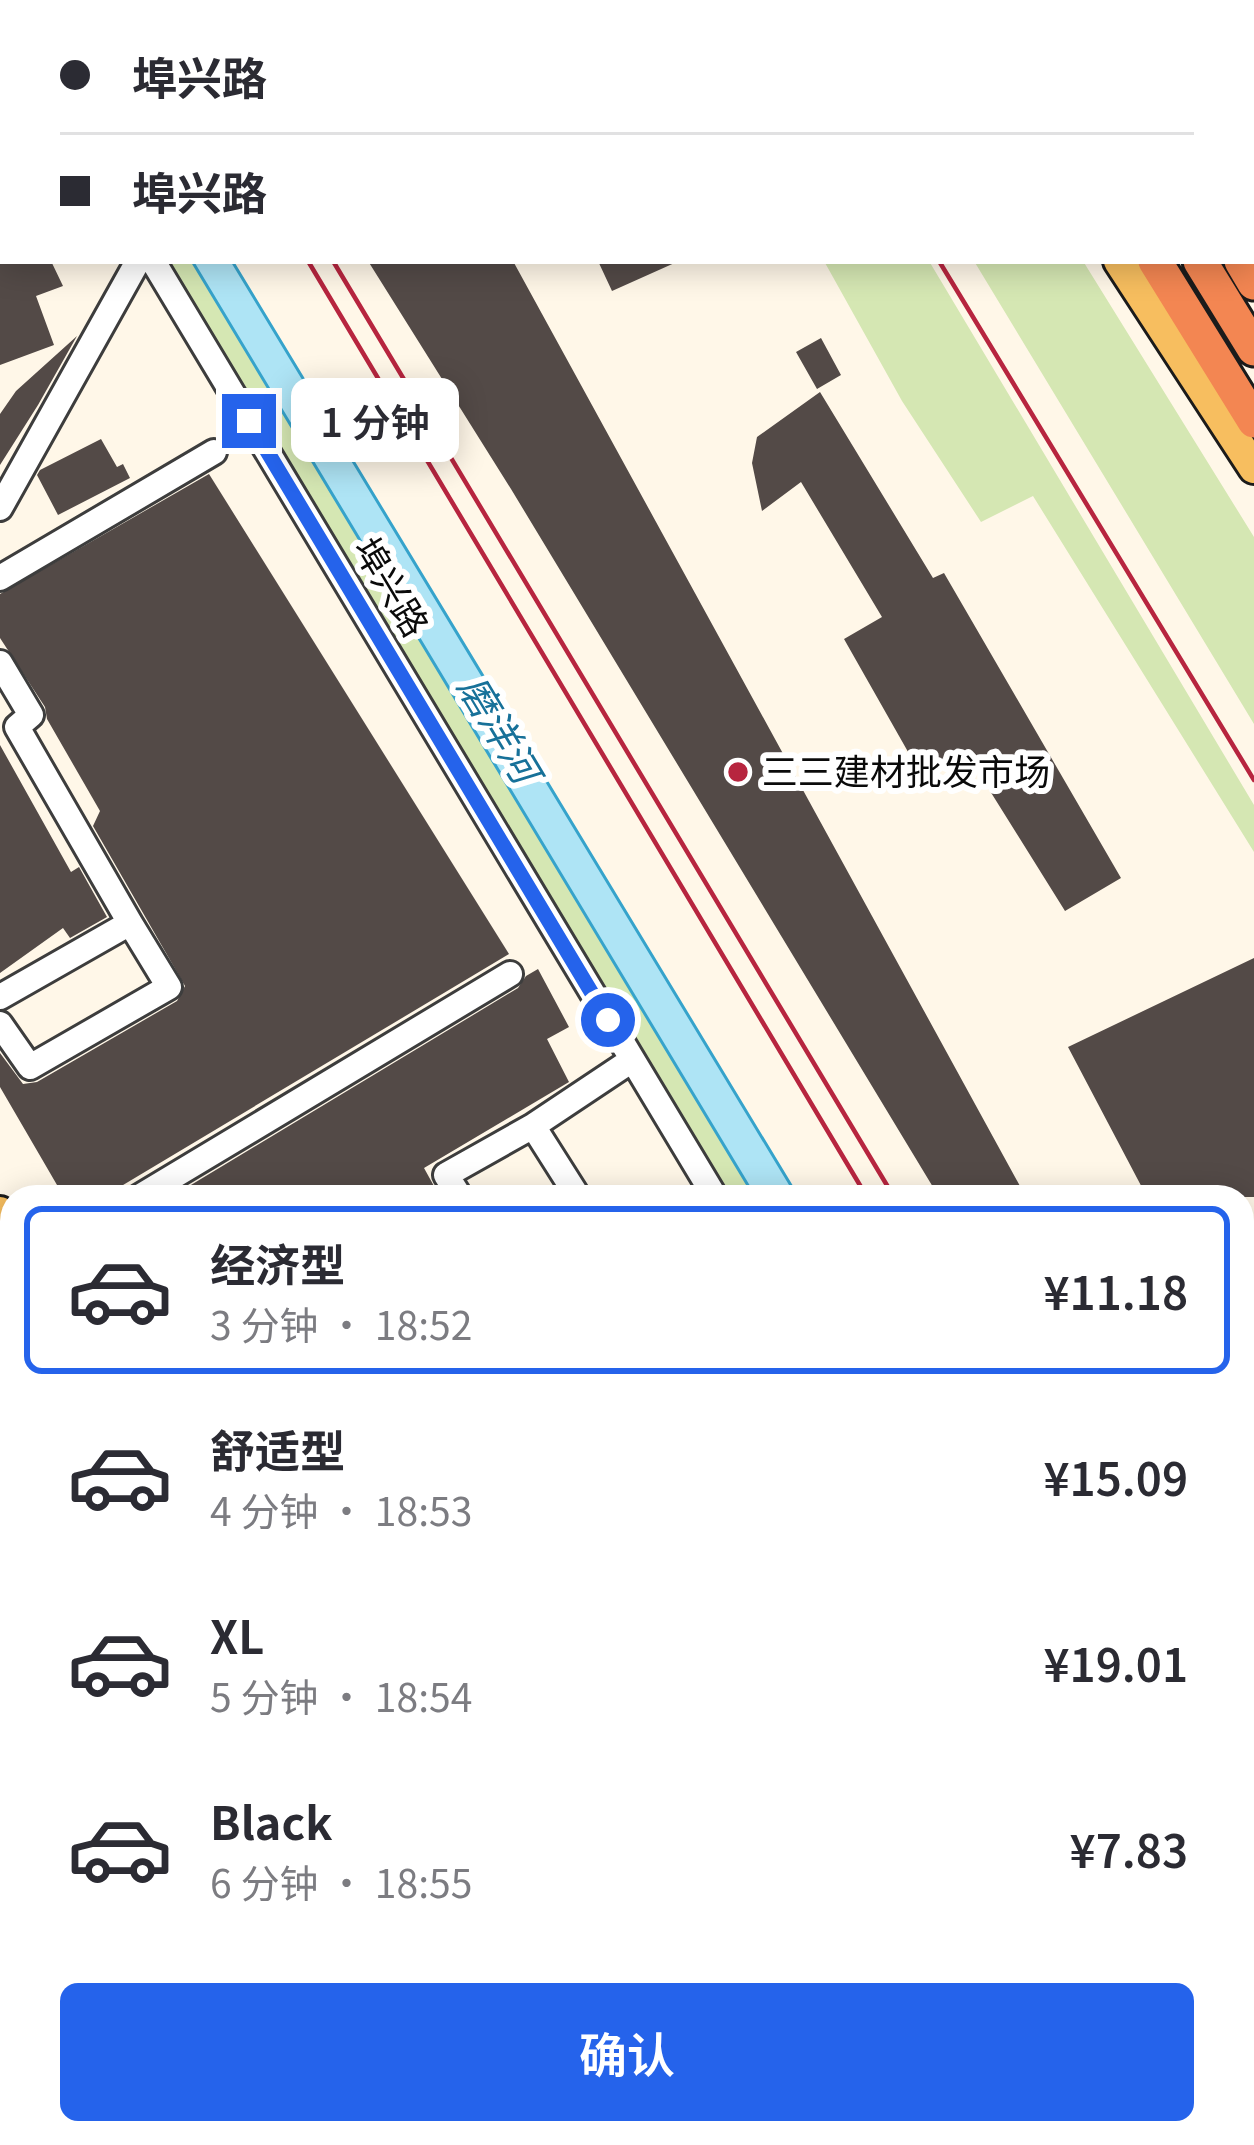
<!DOCTYPE html>
<html lang="zh">
<head>
<meta charset="utf-8">
<style>
  body { margin:0; font-family:Georgia,"Noto Sans SC",serif; background:#f7f7f7; color:#2b2b33; height:100vh; display:flex; flex-direction:column; font-size:45px; white-space:nowrap }
  * { box-sizing:border-box; margin:0 }
  p { font-size:39px; color:#7c7c81 }
  .icon { flex:none; width:66px; height:66px; fill:none; stroke:currentColor; stroke-width:2; stroke-linecap:round; stroke-linejoin:round }
  .map { position:relative; flex:1; overflow:hidden }
  .sheet { position:absolute; left:0px; top:1185px; width:1254px; height:960px; display:flex; flex-direction:column; background:#fff; border-radius:36px 36px 0 0; box-shadow:0 6px 30px #0003 }
  .sheet>* { flex:none }
  .top-card { position:absolute; left:0px; top:0px; width:1254px; height:264px; box-shadow:0 6px 30px #0003; display:grid; align-content:center; height:264px; padding:0 60px; background:#fff }
  .end { position:absolute; width:54px; height:54px; margin:-27px; border:15px solid #2563eb; background:#fff; box-shadow:0 0 0 6px #fff }
  .from { border-radius:50% }
  .bubble { position:absolute; height:84px; border-radius:18px; background:#fff; box-shadow:0 6px 30px #0003; font-size:39px; font-weight:600; line-height:84px; text-align:center }
  .top-card b { display:flex; align-items:center; gap:42px; height:114px; font-size:45px }
  .top-card b+b { border-top:3px solid #e1e1e2 }
  .top-card i { width:30px; height:30px; background:#2b2b33 }
  ul { padding:21px 0 0; list-style:none }
  li { display:flex; align-items:center; gap:36px; height:168px; margin:0 24px 18px; padding:0 36px; border:6px solid transparent; border-radius:18px }
  li div { flex:1 }
  li b { display:block; font-size:45px }
  li em { font-style:normal; font-weight:600 }
  li.on { border-color:#2563eb }
  li>.icon { width:108px; height:108px; stroke-width:1.5 }
  .action { display:flex; gap:24px; margin-top:auto; padding:24px 60px }
  .action a { flex:1; height:138px; border-radius:18px; background:#2563eb; color:#fff; font-size:48px; font-weight:600; line-height:138px; text-align:center }
  .map>svg:first-child { display:block }
  .green { fill:#d5e7b3 }
  .water { fill:#aee4f5; stroke:#36a3cb; stroke-width:3 }
  .building { fill:#534a47 }
  .lines { fill:none; stroke-linecap:round; stroke-linejoin:round }
  .minor-tunnel { stroke:#dad3c7; stroke-width:24; stroke-dasharray:24 12; stroke-linecap:butt }
  .minor-casing { stroke:#3d3d3d; stroke-width:30 }
  .major-casing { stroke:#1b1b1b; stroke-width:36 }
  .highway-casing { stroke:#1b1b1b; stroke-width:39 }
  .minor { stroke:#fff; stroke-width:24 }
  .major { stroke:#f7be5f; stroke-width:30 }
  .highway { stroke:#f38652; stroke-width:33 }
  .rail { stroke:#b7253f; stroke-width:4.5 }
  .route { stroke:#2563eb; stroke-width:15 }
  .poi-dot { fill:#b7253f; stroke:#fff; stroke-width:4.5 }
  .labels { text-anchor:middle; stroke-width:12; stroke-linejoin:round; paint-order:stroke }
  .street-label { font-size:36px; fill:#0a0a0a; stroke:#fff }
  .poi-label { font-size:36px; fill:#0a0a0a; stroke:#fff; text-anchor:start }
  .water-label { font-size:39px; font-style:italic; fill:#177199; stroke:#fff }
</style>
</head>
<body>
<div class="map">
<svg width="1254" height="2145" viewBox="0 0 1254 2145">
  <rect width="100%" height="100%" fill="#fff7e8"/>
  <path class="green" d="M159,261h33l563,936h-35z
    M824,261h105l325,544v47l-221,-356 -52,26 -79,-121z
    M974,261h109l171,276v187z"/>
  <path class="water" d="M192,261h40l566,936h-43z"/>
  <path class="building" d="M0,261h51l12,25 -27,10 18,49 -54,20z
    M368,261h145l513,936h-87l-428,-708z
    M598,261h81l-67,30z
    M77,336l-39,69 -38,60v-51l16,-23z
    M821,338l20,37 -24,14 -21,-37z
    M820,392l113,186 11,-5 177,305 -56,33 -100,-160 -41,29 -80,-141 38,-22 -81,-135 -39,29 -10,-48 5,-26z
    M101,439l16,28 6,-3 7,14 -72,37 -21,-40 3,-5z
    M209,474l300,480 -406,243h-39l-64,-110v-34l23,31 14,-2 140,-81 8,-15 -92,-160 7,-15 -53,-92 -2,-12 -45,-69v-44z
    M0,745l71,127 8,-5 28,50 -37,21 -7,-10 -63,45z
    M1254,958v239h-107l-79,-150z
    M538,969l31,58 -22,12 22,43 -145,86 16,29h-269l347,-209 8,-12z"/>
  <g class="lines">
    <path class="minor-tunnel" d="M185,3l4,-3
      M1242,1519l12,-6"/>
    <defs>
      <path id="minor" d="M0,8l3,5
        M1251,131l3,-3
        M0,203l3,-2
        M153,261l562,936
        M0,508l138,-247
        M0,578l214,-126
        M0,663l31,52 -14,12 113,196 -130,74
        M0,1024l30,43 139,-80 -39,-64
        M533,1126l99,-66
        M139,1197l371,-223
        M460,1197l-14,-22 87,-49 45,71
        M0,1323l12,-7
        M0,1822l7,-4
        M0,2009l12,-7
        M1242,2128l10,17
        M1215,2133l7,12
        M0,2144l18,-11
        M941,2145l8,-12"/>
      <path id="major" d="M958,0l2,3
        M1151,0l2,3
        M1251,159l3,5
        M1119,261l135,207
        M0,1212l12,20
        M0,1270l12,21
        M284,2145l2,-12
        M320,2145l2,-12"/>
      <path id="highway" d="M1003,0l2,3
        M1040,0l2,3
        M1087,0l2,3
        M1155,261l99,160
        M1200,261l54,88
        M1241,261l13,22"/>
    </defs>
    <use href="#minor" class="minor-casing"/>
    <use href="#major" class="major-casing"/>
    <use href="#highway" class="highway-casing"/>
    <use href="#minor" class="minor"/>
    <use href="#major" class="major"/>
    <use href="#highway" class="highway"/>
    <path class="rail" d="M152,0l2,3
      M176,0l2,3
      M781,0l2,3
      M308,261l559,936
      M333,261l561,936
      M939,261l315,519
      M1242,1775l12,20
      M1242,1813l12,20"/>
  </g>
  <g class="lines">
    <path class="route" d="M249,421l359,599"/>
  </g>
  <circle class="poi-dot" cx="738" cy="772" r="12"/>
  <g class="labels">
    <g class="street-label">
      <text transform="translate(391 587) rotate(59)" y="13">埠兴路</text>
    </g>
    <g class="poi-label">
      <text x="762" y="785">三三建材批发市场</text>
    </g>
    <g class="water-label">
      <text transform="translate(499 729) rotate(59)" y="14">磨洋河</text>
    </g>
  </g>
</svg>
<i class="end from" style="left:608px;top:1020px"></i>
<i class="end" style="left:249px;top:421px"></i>
<div class="bubble" style="left:291px;top:378px;width:168px">1 分钟</div>
<div class="top-card">
<b><i class="from"></i>埠兴路</b>
<b><i></i>埠兴路</b>
</div>
<section class="sheet">
<ul>
<li class="on"><svg class="icon" aria-label="car" viewBox="0 0 24 24"><path d="M5 17H2v-5l4-1 3-4h7l3 4 3 1v5h-3M9 17h6M6 11h13"/><circle cx="7" cy="17" r="2"/><circle cx="17" cy="17" r="2"/></svg><div><b>经济型</b><p>3 分钟 · 18:52</p></div><em>¥11.18</em></li>
<li><svg class="icon" aria-label="car" viewBox="0 0 24 24"><path d="M5 17H2v-5l4-1 3-4h7l3 4 3 1v5h-3M9 17h6M6 11h13"/><circle cx="7" cy="17" r="2"/><circle cx="17" cy="17" r="2"/></svg><div><b>舒适型</b><p>4 分钟 · 18:53</p></div><em>¥15.09</em></li>
<li><svg class="icon" aria-label="car" viewBox="0 0 24 24"><path d="M5 17H2v-5l4-1 3-4h7l3 4 3 1v5h-3M9 17h6M6 11h13"/><circle cx="7" cy="17" r="2"/><circle cx="17" cy="17" r="2"/></svg><div><b>XL</b><p>5 分钟 · 18:54</p></div><em>¥19.01</em></li>
<li><svg class="icon" aria-label="car" viewBox="0 0 24 24"><path d="M5 17H2v-5l4-1 3-4h7l3 4 3 1v5h-3M9 17h6M6 11h13"/><circle cx="7" cy="17" r="2"/><circle cx="17" cy="17" r="2"/></svg><div><b>Black</b><p>6 分钟 · 18:55</p></div><em>¥7.83</em></li>
</ul>
<div class="action"><a>确认</a></div>
</section>
</div>
</body>
</html>
